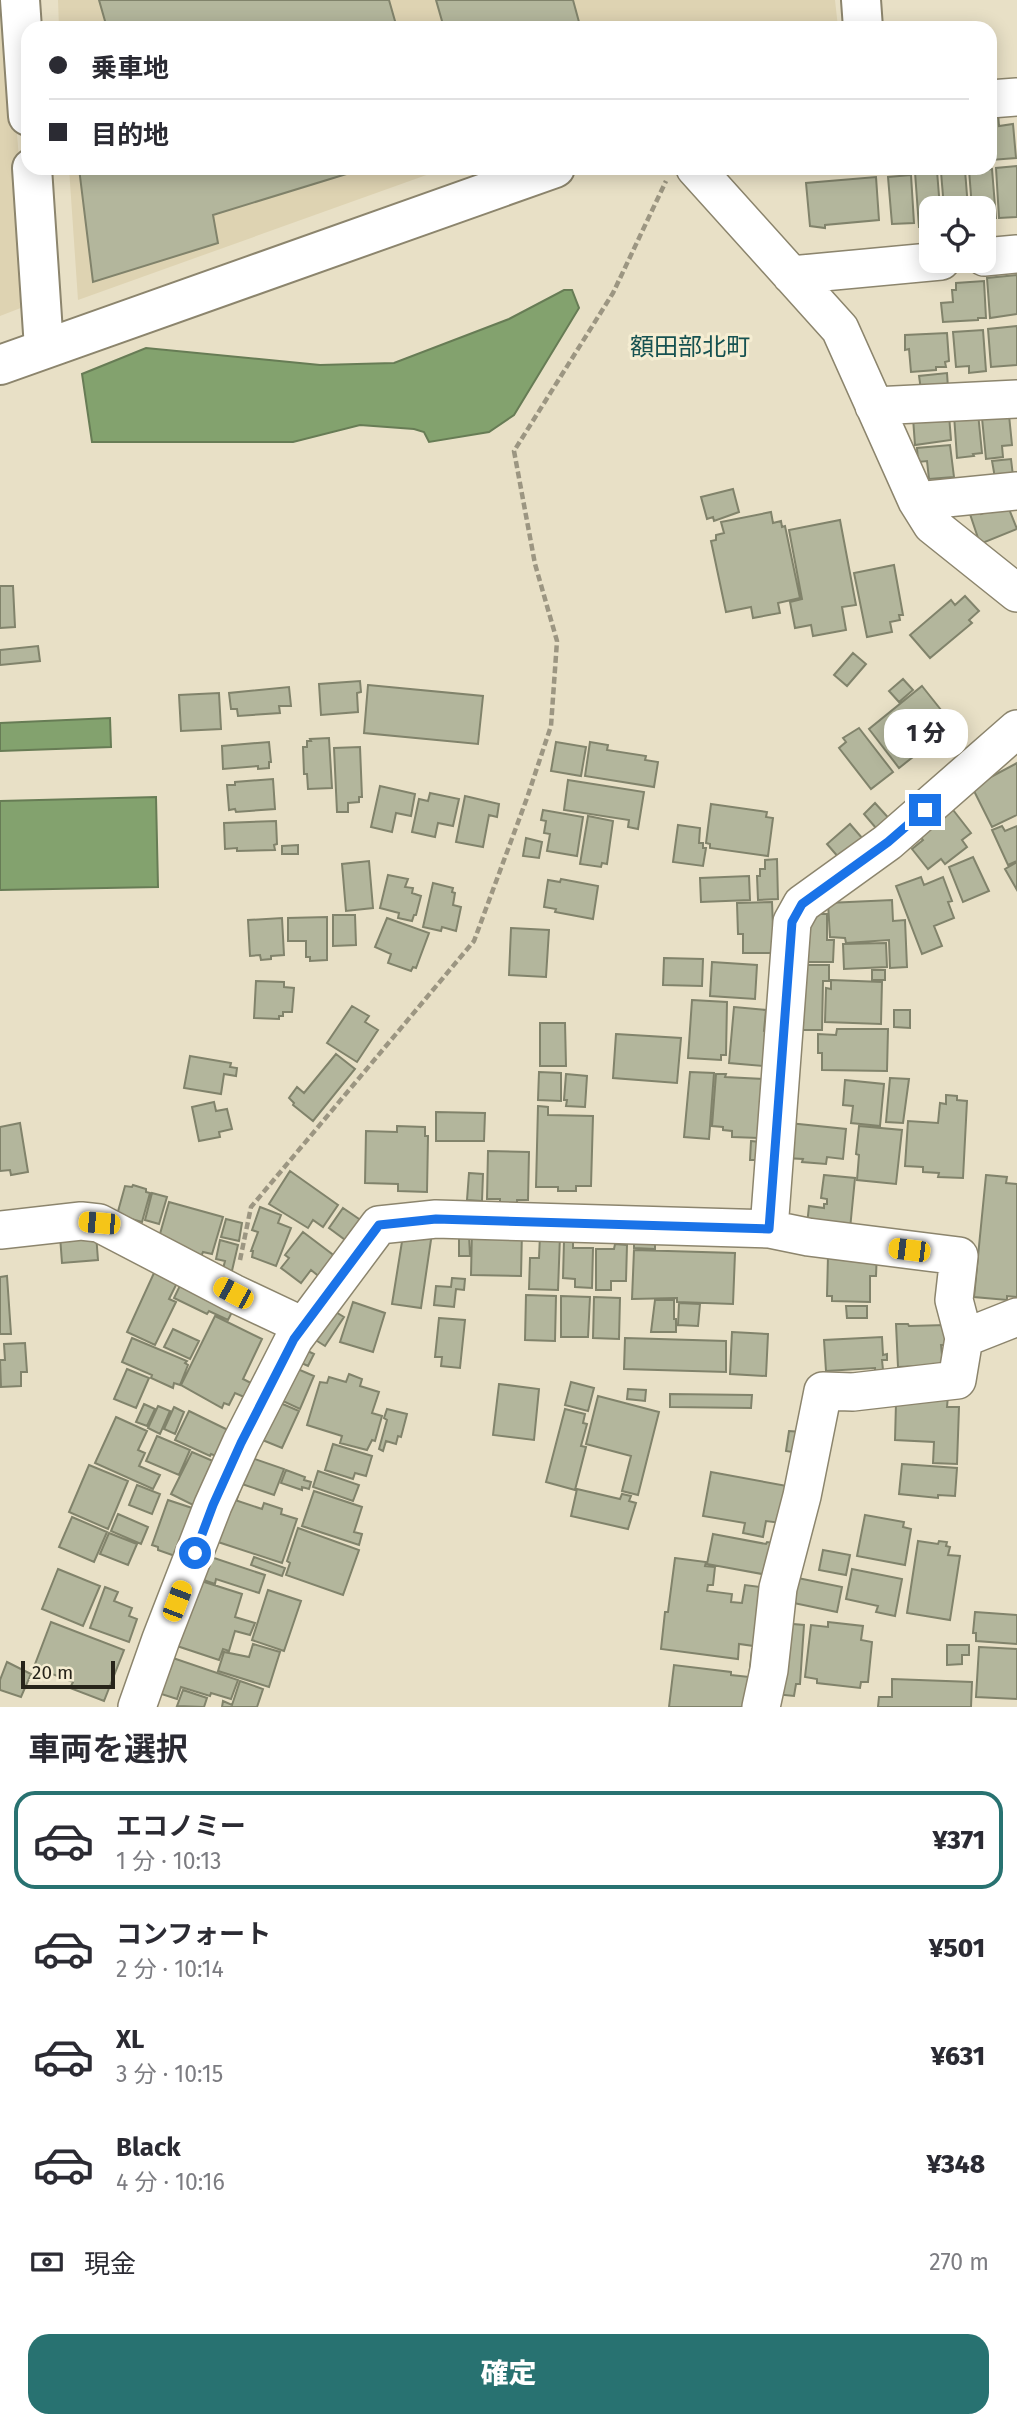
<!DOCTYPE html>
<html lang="ja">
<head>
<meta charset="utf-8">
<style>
  body { margin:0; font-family:"Fira Sans","Noto Sans JP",sans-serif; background:#f7f7f7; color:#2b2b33; height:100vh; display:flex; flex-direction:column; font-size:26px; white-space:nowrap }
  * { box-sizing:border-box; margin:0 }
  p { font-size:23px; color:#7c7c81 }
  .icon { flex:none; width:38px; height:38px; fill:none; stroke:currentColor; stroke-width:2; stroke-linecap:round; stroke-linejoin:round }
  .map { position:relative; height:1707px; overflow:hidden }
  .details { display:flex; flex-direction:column; background:#fff; flex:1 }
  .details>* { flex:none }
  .guide { position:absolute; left:21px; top:21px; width:976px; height:154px; border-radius:21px; box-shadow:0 4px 18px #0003; display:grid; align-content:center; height:154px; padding:0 28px; background:#fff }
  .buttons { position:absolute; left:919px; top:196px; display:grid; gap:14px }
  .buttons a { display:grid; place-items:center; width:77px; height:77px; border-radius:14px; background:#fff; box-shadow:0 4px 18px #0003; font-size:35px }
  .scale { position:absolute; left:21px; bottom:18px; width:94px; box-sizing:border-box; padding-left:7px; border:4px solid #27241a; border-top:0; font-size:19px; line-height:24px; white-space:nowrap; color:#27241a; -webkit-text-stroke:5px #f5edd2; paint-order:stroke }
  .end { position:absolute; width:32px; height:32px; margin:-16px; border:9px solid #1a73e8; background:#fff; box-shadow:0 0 0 4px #fff }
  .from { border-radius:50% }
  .bubble { position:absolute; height:49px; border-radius:21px; background:#fff; box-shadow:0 4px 18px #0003; font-size:23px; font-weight:800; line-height:49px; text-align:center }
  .car { position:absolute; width:21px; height:42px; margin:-21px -10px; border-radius:9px; box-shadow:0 0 5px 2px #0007; background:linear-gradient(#f5c518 24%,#345 0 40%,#f5c518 0 76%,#345 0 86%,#f5c518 0) }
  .guide b { display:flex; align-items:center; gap:24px; height:66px; font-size:26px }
  .guide b+b { border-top:2px solid #e1e1e2 }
  .guide i { width:18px; height:18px; background:#2b2b33 }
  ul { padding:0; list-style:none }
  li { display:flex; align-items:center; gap:21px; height:98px; margin:0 14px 10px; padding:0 14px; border:4px solid transparent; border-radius:21px }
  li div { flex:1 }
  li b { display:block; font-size:26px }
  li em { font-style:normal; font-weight:800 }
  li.current { border-color:#287271 }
  li>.icon { width:63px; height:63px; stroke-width:1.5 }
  h2 { padding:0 28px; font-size:32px; line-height:84px }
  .pay { display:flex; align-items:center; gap:18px; height:77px; padding:0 28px; font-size:26px }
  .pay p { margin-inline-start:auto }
  .action { display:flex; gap:14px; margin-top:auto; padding:14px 28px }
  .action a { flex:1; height:80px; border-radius:21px; background:#287271; color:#fff; font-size:28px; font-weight:800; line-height:80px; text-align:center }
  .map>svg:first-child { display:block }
  .built { fill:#ded3b2 }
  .water { fill:#83a26e; stroke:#677c55; stroke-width:2 }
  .building { fill:#b3b69c; stroke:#81836b; stroke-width:2 }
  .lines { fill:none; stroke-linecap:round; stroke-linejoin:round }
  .minor-casing { stroke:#8c856d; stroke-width:40 }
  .tertiary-casing { stroke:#8c856d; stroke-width:42 }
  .path { stroke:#9c9682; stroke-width:4.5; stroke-dasharray:7 3.5; stroke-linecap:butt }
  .minor { stroke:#fff; stroke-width:37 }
  .tertiary { stroke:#fff; stroke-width:38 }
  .route { stroke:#1a73e8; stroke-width:9 }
  .labels { text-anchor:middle; stroke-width:6; stroke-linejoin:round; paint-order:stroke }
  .neighbourhood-label { font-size:24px; fill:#165251; stroke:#f5edd2 }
</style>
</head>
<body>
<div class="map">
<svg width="1017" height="1707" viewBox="0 0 1017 1707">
  <rect width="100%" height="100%" fill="#e8e0c6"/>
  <path class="built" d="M0,0h6l25,304 -31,12z
    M58,0h777l3,27 -779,1z
    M69,168h377l-368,132z"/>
  <path class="water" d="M564,290h8l7,18 -65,107 -25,17 -60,10 -5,-10 -10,-3 -54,-4 -67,17h-201l-10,-68 64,-26 174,17 74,-2 115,-44z
    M110,718l1,29 -111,4v-28z
    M156,797l2,90 -158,3v-89z"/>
  <path class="building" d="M99,0h290l8,28h-290z
    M436,0h137l6,22 -21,6h-114z
    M998,113l1,13 14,-2 3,34 -25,2 -1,-46z
    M1017,166v51l-18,1 -3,-50z
    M79,168h287l-153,47 5,28 -125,39z
    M727,168h35v2l-34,3z
    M777,168h39v2l-38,3z
    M992,169l4,49 -12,1v-11h-12l-3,-38z
    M965,170l3,38h-24l-3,-36z
    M937,171l3,37h-9v19h-12l-4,-55z
    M911,175l3,48 -22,1 -4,-47z
    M876,177l3,43 -54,5v3l-15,-2 -4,-43z
    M1017,275v39l-27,4 -3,-40z
    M984,281l2,37h-8v2l-35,2 -2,-19 12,-1 -1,-12h4v-7z
    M1017,326v39l-26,2 -3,-38z
    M983,330l3,41 -17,2v-7l-13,1 -3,-35z
    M947,333l2,28 -4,1 1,5h-10v3l-25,2 -2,-23 -4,1v-15z
    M947,373l1,15 -27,2 -2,-14z
    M978,413l4,40 -9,1 1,2 -17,2 -3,-43z
    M949,415l2,25 -36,5 -2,-27z
    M1009,415l3,30 -10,1 1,11 -17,2 -4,-41z
    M950,445l4,32 -25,2 -2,-18 -9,1 -1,-14z
    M1011,459l2,17 -18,2 -3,-17z
    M733,489l6,23 -25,9 -1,-4 -6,2 -6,-22z
    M1007,504l10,25 -37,15 -10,-30 9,-4 2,4z
    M771,512l2,11 8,-2 1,6 3,-1 15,72 -22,5 2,10 -27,5 -2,-11 -25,5 -15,-71 5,-1v-5l8,-2 -3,-11z
    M840,520l16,85 -14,2 4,23 -33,6 -2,-11 -16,3 -5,-26 12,-3 -13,-69z
    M894,565l9,50h-4l1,5 -10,2 2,10 -25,5 -13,-64z
    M0,586h13l2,41 -15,1z
    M965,596l14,15 -10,9 3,3 -42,35 -20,-23 41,-35 4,5z
    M38,646l2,15 -40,4v-15z
    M853,653l13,11 -19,22 -13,-11z
    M903,679l10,11 -14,12 -10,-11z
    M360,681l1,11 -4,1 1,19 -37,3 -2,-31z
    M368,685l115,11 -5,48 -114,-11z
    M922,686l31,39 -9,7 6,7 -17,14 -6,-7 -28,22 -30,-39z
    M289,687l2,19h-12l1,7 -42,3 -1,-7h-6l-2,-16z
    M219,693l2,36 -40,2 -2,-36z
    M859,728l34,44 -22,17 -32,-41 7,-6 -3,-4z
    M329,738l3,50 -24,1 -1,-15h-3l-1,-27h4v-6h4l-1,-2z
    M269,742l2,20h-2v6l-11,1v-3l-35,3 -1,-23z
    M556,742l30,5 -5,29 -30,-5z
    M590,742l18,3 -1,5 39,6 -1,4 13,2 -4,25 -69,-11z
    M360,747l2,50h-3v5l-11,1v9h-11l-3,-64z
    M1017,763v52l-25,12 -20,-40z
    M273,779l2,30 -39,3 -1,-3 -6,1 -2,-25h8v-3z
    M568,780l76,12 -6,37 -10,-2 1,-7 -65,-10z
    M380,786l35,8 -4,22 -15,-3 -4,19 -21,-5z
    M430,793l29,6 -6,27 -15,-3 -3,14 -23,-5 7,-33 9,2z
    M465,796l34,8 -2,13 -8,-2 -6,32 -27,-5z
    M875,803l18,20 -12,11 -17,-20z
    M711,804l56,8 -1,5 7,1 -5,38 -58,-8v-4l-4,-1z
    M950,806l21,27 -9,7 5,7 -22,17 -4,-5 -13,10 -16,-20 11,-9 -6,-7z
    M543,810l40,7 -6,39 -30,-5 3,-17 -6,-1 2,-12 -5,-1z
    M588,816l25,5 -6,43 -5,-1 -1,4 -21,-3z
    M276,821l1,23 -3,1 1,5 -38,1v-3l-12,1 -1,-26z
    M850,824l19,22 -23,20 -19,-22z
    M678,825l22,3 -1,15h4v5h3l-3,18 -30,-4z
    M1002,826l3,5 12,-5v35l-9,4 -16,-35z
    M526,838l16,4 -3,16 -16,-2z
    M298,845v9h-16v-8z
    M973,857l16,34 -26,11 -14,-35z
    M777,859l1,40 -20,1 -1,-24h3v-7h5v-9z
    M369,861l4,47 -27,3 -4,-47z
    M1017,862v28l-12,-21z
    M388,875l20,4 -3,8 8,1 -1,5 9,3 -5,19h-2l-2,6 -14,-3 1,-5 -19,-5z
    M749,876l1,24 -49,2 -1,-24z
    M921,877l3,8 19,-8 9,24 -4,1 6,16 -20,8 8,20 -20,8 -26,-68z
    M561,879l37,7 -5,33 -38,-7 1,-3 -12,-2 4,-27 12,2z
    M433,883l20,5 -1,4 3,1 -2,12 8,2 -5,24 -14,-4 -1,4 -18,-4z
    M892,900l1,21 12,-1 2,47 -17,1 -1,-28 -43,3 -1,-5 -15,-1 -2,-34z
    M772,902l2,51h-31v-19h-5l-1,-31z
    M800,914h27v26h7l-1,22h-34z
    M333,915h22l1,30 -23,1z
    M327,917v43l-17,1v-4h-4v-16h-18v-23z
    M282,918l2,37 -13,1v3l-10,1 -1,-5 -10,1 -2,-36z
    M387,918l42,15 -13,35 -3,-1 -2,4 -23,-8 3,-9 -16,-7z
    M511,928l38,2 -3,47 -37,-2z
    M886,943l1,24 -43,2 -1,-25z
    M664,958l39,1 -1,27 -39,-1z
    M712,962l45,3 -2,34 -45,-3z
    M797,965h32v16h-6l-1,49h-26z
    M872,970h13v10h-13z
    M831,980l51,2 -1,42 -56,-2 1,-34 5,1z
    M256,981l28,1v5l10,1 -2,24h-9v4h-4v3l-25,-1z
    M692,1000l35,2 -1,53h-5v5l-33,-2z
    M352,1006l17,10 -4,6 13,8 -21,32 -30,-19z
    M734,1007l32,3 -2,21 6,1 -7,34 -34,-3z
    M894,1010h16v18l-16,-1z
    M540,1023h25l1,43h-26z
    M837,1029h51l-1,42 -65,-1v-17h-4v-19l18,1z
    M616,1034l65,4 -4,45 -64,-5z
    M336,1054l19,15 -42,52 -20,-16 1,-2 -5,-5 8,-11 7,6z
    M190,1056l41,7 -1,4 7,1 -1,8 -12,-2 -3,20 -37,-6z
    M539,1072l22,1v28l-23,-1z
    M690,1072l24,1 -5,66 -25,-2z
    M566,1074l21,2 -2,31 -19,-1 1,-6h-3z
    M716,1074h10l-1,3 38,2 -4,59 -27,-1v-6l-9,-1v-3l-11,-1z
    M890,1078l19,1 -6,44 -17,-1z
    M845,1080l39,4 -4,42 -29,-3 2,-17 -10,-1z
    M946,1095l11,1v4l10,1 -4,77 -25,-1 1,-4 -16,-1v-5l-18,-1 3,-45 30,2 2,-20 6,1z
    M214,1102l2,9 11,-2 5,20 -13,3 1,5 -21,4 -7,-34z
    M538,1106l10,1v8l45,1 -2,70h-15v5h-18v-4h-22z
    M436,1112l49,1 -1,28h-48z
    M20,1123l8,49 -17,3 -1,-5 -10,1v-44z
    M789,1123l57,6 -3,30 -16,-2 -1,7 -24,-2 1,-3 -18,-1z
    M397,1126l28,1v9h3l-1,56 -29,-1v-7l-33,-1 1,-52 31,1z
    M859,1126l43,4 -6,54 -39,-4 2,-25 -3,-1z
    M751,1141l9,1 -1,18h-9z
    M488,1151l41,1 -1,48h-11v6l-17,-1v-6h-13z
    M290,1171l48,34 -15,22 -10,-7 -5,8 -39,-24z
    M469,1173l14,1 -1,27 -15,-1z
    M824,1175l31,3 -5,51 -43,-4 2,-19 15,2v-4h3v-5l-6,-1z
    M986,1175l21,2 -1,6 11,1v113l-10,-1v4l-33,-3z
    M133,1185l13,4v3l4,1 -8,29 -25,-7 8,-29 7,1z
    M152,1193l15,4 -8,27 -14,-4z
    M169,1202l54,15 -11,37 -9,-2 -3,7 -42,-18z
    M260,1207l21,8 -3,8 13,5 -15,38 -24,-9 1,-6h-2l7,-19 -6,-2z
    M343,1208l19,13 -14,21 -19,-14z
    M226,1219l16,4 -3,18 -18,-4z
    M404,1229l28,4 -11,75 -29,-4z
    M472,1230l50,1 -1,45 -50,-1z
    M303,1232l33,25 -15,21 -10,-8 -10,13 -20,-15 8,-10 -4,-3z
    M634,1232h21v17l-21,-1z
    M96,1234l2,26 -36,3 -2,-27z
    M459,1235h10l1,21h-11z
    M540,1235l20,1 -2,54 -29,-1 1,-31h9z
    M220,1240l18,5 -7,30 -9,-2 3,-12 -9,-2z
    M564,1241h9v7h20l-1,40 -17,-1v-8l-12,-1z
    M615,1244l12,1 -1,36h-15v9h-15v-41h18z
    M634,1250l101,3 -2,51 -56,-2v-4l-45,1z
    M877,1251l-1,25h-6v26l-38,-1v-5h-5l1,-40z
    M159,1262l23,11 -13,26 7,3 -21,43 -28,-13z
    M186,1273l53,25 -11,22 -19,-9 -2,3 -33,-16z
    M7,1276l4,58h-11v-57z
    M452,1278l13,1 -1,11 -8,-1 -2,18 -20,-2 2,-19 15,1z
    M526,1295l30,1 -1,45 -30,-1z
    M561,1296l29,1 -2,40h-27z
    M594,1297l26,1 -1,41 -26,-1z
    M655,1300h19v19h2v13h-25z
    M353,1302l32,11 -12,39 -33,-10z
    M679,1303l21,1 -2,22 -20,-1z
    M324,1305l20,12 -19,29 -19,-12z
    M846,1306h21v12h-20z
    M215,1316l47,23 -19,40 8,4 -7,14 -9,-4 -6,12 -5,-2 -2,5 -41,-23z
    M439,1318l26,2 -5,48 -19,-2 1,-9h-7z
    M896,1324h12l1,2 37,-1 1,20h-6l2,20 -45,2z
    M173,1329l26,12 -9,18 -26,-12z
    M732,1332l36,2 -2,42 -36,-2z
    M882,1337l1,18 4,-1v6h-5l1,10 -8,1v-3l-49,3 -2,-31z
    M132,1338l55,23 -2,2 3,2 -8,20 -6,-2 -1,5 -22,-10 1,-3 -30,-13z
    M625,1338l101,3v31l-102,-3z
    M25,1343l2,29h-6v14l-20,1 -1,-27h5l-1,-16z
    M295,1345l19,9 -6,12 -18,-8z
    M286,1364l28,12 -14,33 -28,-13z
    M127,1369l22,9 -13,30 -22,-9z
    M349,1374l13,5 -2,7 19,6 -7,21 10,3 -7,25 -3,-1 -5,10 -27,-7 2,-7 -35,-11 13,-43 7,1 2,-6 17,5z
    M571,1382l23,6 -6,23 -23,-6z
    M499,1384l40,5 -5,51 -41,-5z
    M628,1389l18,1 -1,11 -18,-2z
    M670,1394l82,1 -1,13 -81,-1z
    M598,1396l61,16 -21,83 -16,-4 9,-35 -45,-12z
    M948,1396l-1,11h12l-2,57 -24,-1 1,-21 -39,-2 1,-37z
    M271,1399l28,12 -17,37 -27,-11z
    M144,1404l11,5 -8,17 -11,-4z
    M158,1406l12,5 -10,23 -12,-6z
    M174,1407l10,5 -9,22 -11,-5z
    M387,1409l20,5 -6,23 -3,-1 -2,8 -10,-3 -3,10 -4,-2 8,-29 -3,-2z
    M565,1409l20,5 -2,9 4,1 -6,22 5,1 -11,43 -29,-8z
    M189,1411l39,19 -12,26 -5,-2 -1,2 -35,-16z
    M116,1417l31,14 -9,19 7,3 -6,13 21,9 -7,14 -58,-26z
    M789,1431l12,1 -3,21 -12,-2z
    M157,1436l33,14 -11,25 -33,-14z
    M333,1444l39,12 -6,20 -11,-3 -2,6 -28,-9z
    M192,1452l21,9 -20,44 -22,-11z
    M240,1454l44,15 -10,26 -32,-11 -5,15 -11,-4z
    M902,1464l55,4 -2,28 -17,-1v3l-39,-4z
    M89,1465l39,16 -20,48 -39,-17z
    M286,1470l19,7 -1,3 7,2 -2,7 -7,-2v3l-21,-7z
    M318,1471l41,14 -6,16 -40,-14z
    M711,1472l76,14 -6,37 -15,-2 -3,16 -20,-4 2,-10 -42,-7z
    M137,1485l23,9 -8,20 -23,-9z
    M577,1489l43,10 2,-5 9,2 -2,5 7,2 -8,26 -57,-13z
    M314,1491l48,16 -8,25 8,2 -3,11 -57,-19z
    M229,1498l33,11 2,-6 18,6 -1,5 16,5 -15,44 -67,-22z
    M168,1500l24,8 -17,48 -17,-6v-3l-6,-2z
    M118,1514l30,13 -7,17 -30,-13z
    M865,1515l39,7 -1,5 8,2 -6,36 -48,-9z
    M72,1517l35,15 -13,30 -35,-15z
    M298,1528l61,22 -16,45 -57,-20 4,-12 -3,-2z
    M109,1533l28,11 -9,21 -28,-11z
    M713,1534l53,10 1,-2 14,2 -8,32 -66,-12z
    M918,1541l20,3 1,-3 8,1 -1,4 4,1 -2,8 12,1 -10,64 -43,-7z
    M823,1550l27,5 -4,20 -27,-5z
    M199,1553l66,22 -6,18 -43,-14 -1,5 -23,-8z
    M254,1557l31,11 -3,8 -31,-11z
    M675,1558l31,4 -1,4 10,1 -2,18h-5l-1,6 25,3 -1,8 11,1 3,-18 23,3 -7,59 -22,-3 -1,15 -77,-10 4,-37h3z
    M58,1569l42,17 -17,40 -41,-17z
    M852,1569l50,10 -7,37 -19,-4 2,-6 -32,-7z
    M788,1576l54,11 -5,25 -53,-11z
    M195,1579l47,15 -7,23 20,6 -5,12 -15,-4 -6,20 -6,-2 -4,11 -45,-15z
    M105,1587l13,5 -4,9 18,7 -3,8 8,3 -8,23 -39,-14z
    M268,1590l33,11 -17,50 -32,-11z
    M975,1612l42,3v29l-41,-3v-8h-3z
    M51,1622l73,28 -20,51 -34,-13 3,-6 -39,-15z
    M828,1622l35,4 -2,14 11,2 -4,40h-7l-1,6 -43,-5v-4l-12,-2 6,-52 17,2z
    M781,1623l23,2 -4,59h-4l-2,12 -19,-2z
    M253,1644l27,8 -11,35 -51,-16 6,-19 25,5z
    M947,1645h22v10h-7v9l-15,1z
    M979,1647l38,2v50l-41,-2z
    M752,1649l8,1 -8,57h-83l5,-42 57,7v3l18,2z
    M170,1657l68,23 -7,19 -20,-6 -1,3 -29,-9 -4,12 -22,-7z
    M7,1662l24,12 -10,23 -21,-7v-10z
    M892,1679l80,3 -1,25h-93l1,-10h13z
    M240,1681l23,8 -6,18h-35l1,-6 9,4z
    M183,1690l24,8 -3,9 -27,-1z"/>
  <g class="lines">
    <defs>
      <path id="minor" d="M990,99l27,-2
        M695,168l145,161 77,172 15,24 85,68
        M984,257l33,-3
        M791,275l150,-14
        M874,406l143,-7
        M917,501l100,-10
        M769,1229l23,-307 10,-18 86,-62 129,-113
        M0,1230l81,-9 18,2 134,70 70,33
        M964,1338l53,-21
        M137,1707l24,-68 52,-134 28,-62 53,-104 85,-114 57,-6 333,10 39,8 151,19 -5,44 10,38 -7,42 -104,12 -30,-1 -21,105 -24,92 -9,82 -8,37"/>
      <path id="tertiary" d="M20,0l8,116
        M861,0l2,28
        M32,168l12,180
        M0,365l555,-197"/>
    </defs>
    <use href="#minor" class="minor-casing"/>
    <use href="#tertiary" class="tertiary-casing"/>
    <path class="path" d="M240,1260l11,-53 223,-266 53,-143 24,-72 6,-85 -22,-77 -21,-113 99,-158 53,-112"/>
    <use href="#minor" class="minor"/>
    <use href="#tertiary" class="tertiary"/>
  </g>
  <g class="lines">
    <path class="route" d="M195,1553l18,-48 28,-62 53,-104 85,-114 57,-6 333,10 23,-307 10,-18 86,-62 37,-32"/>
  </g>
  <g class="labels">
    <g class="neighbourhood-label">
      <text x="690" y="355">額田部北町</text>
    </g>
  </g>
</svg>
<div class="buttons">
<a><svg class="icon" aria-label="locate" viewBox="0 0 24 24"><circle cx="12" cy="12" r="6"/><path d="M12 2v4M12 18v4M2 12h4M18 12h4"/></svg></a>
</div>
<div class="scale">20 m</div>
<i class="end from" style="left:195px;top:1553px"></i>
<i class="end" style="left:925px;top:810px"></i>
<div class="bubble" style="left:884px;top:709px;width:84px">1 分</div>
<i class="car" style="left:99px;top:1223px;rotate:275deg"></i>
<i class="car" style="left:909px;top:1250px;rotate:277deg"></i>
<i class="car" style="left:233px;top:1293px;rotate:298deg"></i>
<i class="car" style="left:177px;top:1601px;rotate:21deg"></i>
<div class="guide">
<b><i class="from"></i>乗車地</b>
<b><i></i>目的地</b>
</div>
</div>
<section class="details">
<h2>車両を選択</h2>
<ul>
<li class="current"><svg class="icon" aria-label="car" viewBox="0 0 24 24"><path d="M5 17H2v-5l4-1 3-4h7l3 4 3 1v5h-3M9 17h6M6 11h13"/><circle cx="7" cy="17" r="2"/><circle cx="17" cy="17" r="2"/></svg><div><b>エコノミー</b><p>1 分 · 10:13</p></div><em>¥371</em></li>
<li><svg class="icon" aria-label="car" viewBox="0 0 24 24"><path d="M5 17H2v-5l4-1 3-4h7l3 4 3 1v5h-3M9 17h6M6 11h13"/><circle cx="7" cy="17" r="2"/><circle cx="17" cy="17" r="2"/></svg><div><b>コンフォート</b><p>2 分 · 10:14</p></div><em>¥501</em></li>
<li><svg class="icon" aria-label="car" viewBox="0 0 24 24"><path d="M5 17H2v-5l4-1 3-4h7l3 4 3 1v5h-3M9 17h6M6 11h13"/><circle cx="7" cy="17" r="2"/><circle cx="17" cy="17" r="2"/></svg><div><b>XL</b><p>3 分 · 10:15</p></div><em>¥631</em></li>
<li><svg class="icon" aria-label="car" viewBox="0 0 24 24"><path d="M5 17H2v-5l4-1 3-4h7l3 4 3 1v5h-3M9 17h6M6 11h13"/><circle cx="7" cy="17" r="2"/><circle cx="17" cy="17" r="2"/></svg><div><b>Black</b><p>4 分 · 10:16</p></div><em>¥348</em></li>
</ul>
<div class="pay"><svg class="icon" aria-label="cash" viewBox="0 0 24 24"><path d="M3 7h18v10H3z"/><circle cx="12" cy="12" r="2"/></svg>現金<p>270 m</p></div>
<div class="action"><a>確定</a></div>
</section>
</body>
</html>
